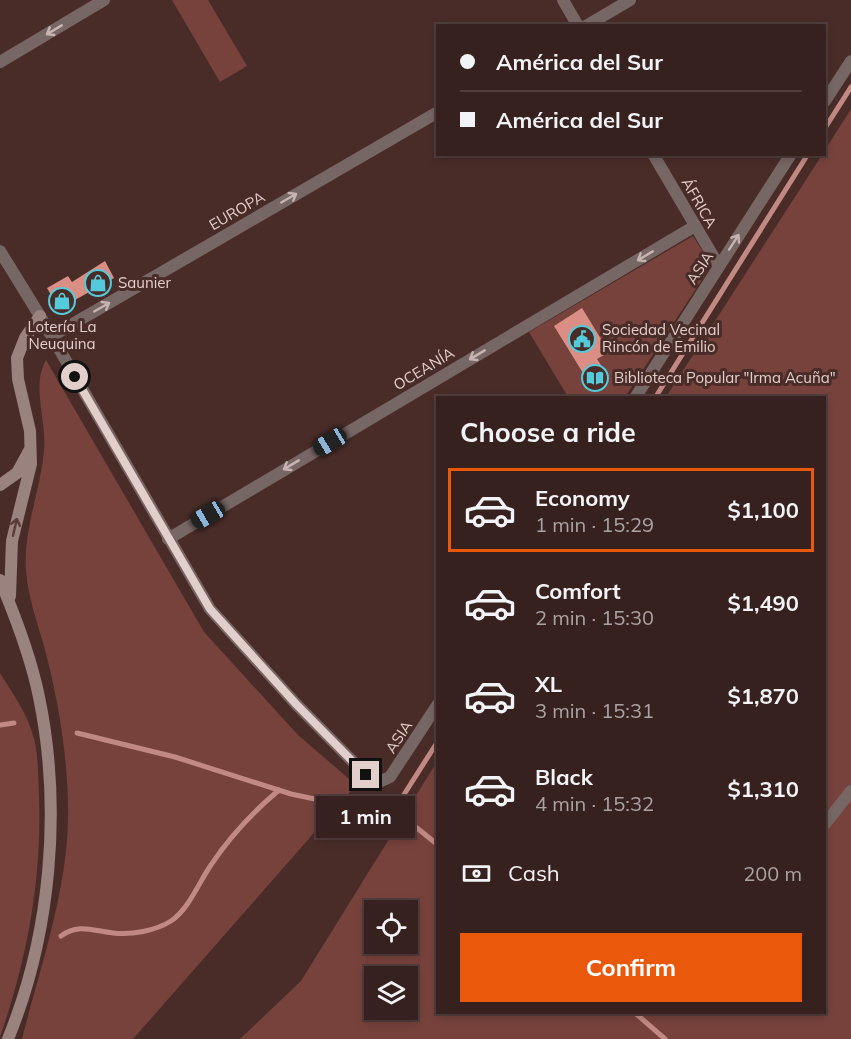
<!DOCTYPE html>
<html lang="en">
<head>
<meta charset="utf-8">
<style>
  body { margin:0; font-family:Mulish,sans-serif; background:#422e2b; color:#f1f3f6; height:100vh; display:flex; flex-direction:column; font-size:22px; white-space:nowrap }
  * { box-sizing:border-box; margin:0 }
  p { font-size:20px; color:#aaa3a4 }
  .icon { flex:none; width:33px; height:33px; fill:none; stroke:currentColor; stroke-width:2; stroke-linecap:round; stroke-linejoin:round }
  .map { position:relative; flex:1; overflow:hidden }
  .panel { position:absolute; left:436px; top:396px; width:390px; height:618px; display:flex; flex-direction:column; background:#37211e; border-radius:0px; box-shadow:0 3px 9px #0003,0 0 0 2px #513e3c }
  .panel>* { flex:none }
  .top-card { position:absolute; left:436px; top:24px; width:390px; height:132px; border-radius:0px; box-shadow:0 3px 9px #0003,0 0 0 2px #513e3c; display:grid; align-content:center; height:132px; padding:0 24px; background:#37211e }
  .fabs { position:absolute; left:364px; top:900px; display:grid; gap:12px }
  .fabs a { display:grid; place-items:center; width:54px; height:54px; border-radius:0px; background:#37211e; box-shadow:0 3px 9px #0003,0 0 0 2px #513e3c; font-size:30px }
  .end { position:absolute; width:27px; height:27px; margin:-14px; border:8px solid #e2cecb; background:#111; box-shadow:0 0 0 3px #111 }
  .from { border-radius:50% }
  .bubble { position:absolute; height:42px; border-radius:0px; background:#37211e; box-shadow:0 3px 9px #0003,0 0 0 2px #513e3c; font-size:20px; font-weight:700; line-height:42px; text-align:center }
  .car { position:absolute; width:18px; height:36px; margin:-18px -9px; border-radius:8px; box-shadow:0 0 4px 2px #0007; background:linear-gradient(#222 24%,#8ab4d8 0 40%,#222 0 76%,#8ab4d8 0 86%,#222 0) }
  .top-card b { display:flex; align-items:center; gap:21px; height:57px; font-size:22px }
  .top-card b+b { border-top:2px solid #513e3c }
  .top-card i { width:15px; height:15px; background:#f1f3f6 }
  ul { padding:0; list-style:none }
  li { display:flex; align-items:center; gap:18px; height:84px; margin:0 12px 9px; padding:0 12px; border:3px solid transparent; border-radius:0px }
  li div { flex:1 }
  li b { display:block; font-size:22px }
  li em { font-style:normal; font-weight:700 }
  li.active { border-color:#ea580c }
  li>.icon { width:54px; height:54px; stroke-width:1.5 }
  h2 { padding:0 24px; font-size:27px; line-height:72px }
  .pay { display:flex; align-items:center; gap:15px; height:66px; padding:0 24px; font-size:22px }
  .pay p { margin-inline-start:auto }
  .primary-button { display:flex; gap:12px; margin-top:auto; padding:12px 24px }
  .primary-button a { flex:1; height:69px; border-radius:0px; background:#ea580c; color:#fff; font-size:24px; font-weight:700; line-height:69px; text-align:center }
  .map>svg:first-child { display:block }
  .green { fill:#77423c; fill-rule:evenodd }
  .lines { fill:none; stroke-linecap:round; stroke-linejoin:round }
  .stream { stroke:#c28982; stroke-width:5 }
  .building { fill:#da8e84 }
  .minor { stroke:#766664; stroke-width:12 }
  .tertiary { stroke:#766664; stroke-width:12 }
  .secondary { stroke:#9a827e; stroke-width:12 }
  .oneway { stroke:#c7b4b1 }
  .oneway2 { stroke:#593d39 }
  .route { stroke:#e2cecb; stroke-width:8 }
  .labels { text-anchor:middle; stroke-width:6; stroke-linejoin:round; paint-order:stroke }
  .street-label { font-size:15px; fill:#e2cecb; stroke:#492c28 }
  .poi-label { font-size:15px; fill:#e2cecb; stroke:#492c28; text-anchor:start }
</style>
</head>
<body>
<div class="map">
<svg width="851" height="1039" viewBox="0 0 851 1039">
  <rect width="100%" height="100%" fill="#492c28"/>
  <path class="green" d="M172,0h36l39,66 -27,16z
    M851,109v930h-611l61,-58 137,-221v252h387v-614l-159,-1 156,-242 3,-1v-4zM375,910h33v34h-33zM375,976h33v34h-33z
    M693,236l15,24 -1,12 -82,125h-57l-39,-65z
    M46,360l158,272 94,103 58,50 -223,254h-111c18,-71 44,-144 46,-218 1,-58 -9,-119 -24,-175 -7,-25 -16,-49 -18,-75 -3,-42 15,-81 18,-121 3,-28 -13,-65 2,-90z
    M0,673c11,18 24,36 31,56 8,21 7,46 8,68 3,83 -12,162 -39,240z"/>
  <g class="lines">
    <path class="stream" d="M825,128l26,-41
      M655,398l153,-244
      M0,725l14,-2
      M77,733l98,24 116,37 100,21 21,9 26,21
      M391,815l47,-74
      M61,936c18,-13 32,-5 52,-3 19,2 42,-2 58,-12 18,-12 28,-39 40,-56 19,-29 42,-53 68,-75
      M634,1012l31,27"/>
  </g>
  <path class="building" d="M105,261l9,17 -55,31 -12,-21 21,-12 4,6z
    M582,308l27,44 -12,7 11,17 -17,10 -37,-60z"/>
  <g class="lines">
    <path class="minor" d="M563,0l15,26
      M586,26l44,-26
      M0,62l104,-62
      M825,101l26,-40
      M653,154l66,112
      M40,316l170,293 86,95 70,71 15,6 9,-4 48,-73
      M52,336l386,-224
      M635,398l156,-244
      M168,539l527,-313
      M825,824l26,-33"/>
    <path class="tertiary" d="M0,251l40,65"/>
    <path class="secondary" d="M0,485l17,-12 13,-24
      M0,580c16,38 31,77 39,117 23,111 12,237 -31,342
      M10,596l2,-55 19,-77 -1,-33 -12,-52 -1,-21 8,-20 15,-22"/>
  </g>
  <defs><path id="oneway-shaft" d="M-6 0H5M1.5-3L5.5 0L1.5 3" fill="none" stroke-width="1.6" stroke-linecap="round" stroke-linejoin="round" transform="scale(1.5)"/></defs>
  <g class="oneway">
    <use href="#oneway-shaft" transform="translate(54 30) rotate(149)"/>
    <use href="#oneway-shaft" transform="translate(289 198) rotate(-30)"/>
    <use href="#oneway-shaft" transform="translate(734 242) rotate(-57)"/>
    <use href="#oneway-shaft" transform="translate(645 256) rotate(149)"/>
    <use href="#oneway-shaft" transform="translate(102 307) rotate(-30)"/>
    <use href="#oneway-shaft" transform="translate(477 355) rotate(149)"/>
    <use href="#oneway-shaft" transform="translate(291 465) rotate(149)"/>
  </g>
  <use class="oneway2" href="#oneway-shaft" transform="translate(15 527) rotate(-77)"/>
  <g class="lines">
    <path class="route" d="M75,377l135,232 86,95 70,71"/>
  </g>
  <defs>
    <symbol id="shop-ring" viewBox="-11 -11 22 22"><circle r="9.5" fill="#492c28" stroke="#53cbdb" stroke-width="1.5"/><path d="M-5-2.5h2.3a2.7 3.5 0 0 1 5.4 0H5L5.5 6h-11ZM-1.5-2.5h3a1.5 2.3 0 0 0-3 0Z" fill="#53cbdb"/></symbol>
    <symbol id="civic-ring" viewBox="-11 -11 22 22"><circle r="9.5" fill="#492c28" stroke="#53cbdb" stroke-width="1.5"/><path d="M-.6-6.5H3V-4.5H.6V-3L4-1V1h2V6H-6V1h2V-1L-.6-3ZM-1.2 2.5V6h2.4V2.5Z" fill="#53cbdb"/></symbol>
    <symbol id="library-ring" viewBox="-11 -11 22 22"><circle r="9.5" fill="#492c28" stroke="#53cbdb" stroke-width="1.5"/><path d="M-6-4Q-3-5.5-.7-3.5V5Q-3 3-6 4ZM6-4Q3-5.5 .7-3.5V5Q3 3 6 4Z" fill="#53cbdb"/></symbol>
  </defs>
  <g fill-rule="evenodd">
    <use href="#shop-ring" x="83" y="268" width="30" height="30"/>
    <use href="#shop-ring" x="47" y="286" width="30" height="30"/>
    <use href="#civic-ring" x="567" y="324" width="30" height="30"/>
    <use href="#library-ring" x="580" y="363" width="30" height="30"/>
  </g>
  <g class="labels">
    <g class="street-label">
      <text transform="translate(699 203) rotate(60)" y="5">ÁFRICA</text>
      <text transform="translate(237 211) rotate(-30)" y="5">EUROPA</text>
      <text transform="translate(700 268) rotate(-57)" y="5">ASIA</text>
      <text transform="translate(424 369) rotate(-31)" y="5">OCEANÍA</text>
      <text transform="translate(399 737) rotate(-57)" y="5">ASIA</text>
    </g>
    <g class="poi-label">
      <text x="118" y="288">Saunier</text>
      <text x="62" y="332" text-anchor="middle">Lotería La<tspan x="62" dy="17">Neuquina</tspan></text>
      <text x="602" y="335">Sociedad Vecinal<tspan x="602" dy="17">Rincón de Emilio</tspan></text>
      <text x="614" y="383">Biblioteca Popular "Irma Acuña"</text>
    </g>
  </g>
</svg>
<div class="fabs">
<a><svg class="icon" aria-label="locate" viewBox="0 0 24 24"><circle cx="12" cy="12" r="6"/><path d="M12 2v4M12 18v4M2 12h4M18 12h4"/></svg></a>
<a><svg class="icon" aria-label="layers" viewBox="0 0 24 24"><path d="M12 4l9 5-9 5-9-5zM3 14l9 5 9-5"/></svg></a>
</div>
<i class="end from" style="left:75px;top:377px"></i>
<i class="end" style="left:366px;top:775px"></i>
<div class="bubble" style="left:316px;top:796px;width:99px">1 min</div>
<i class="car" style="left:330px;top:442px;rotate:239deg"></i>
<i class="car" style="left:208px;top:515px;rotate:240deg"></i>
<div class="top-card">
<b><i class="from"></i>América del Sur</b>
<b><i></i>América del Sur</b>
</div>
<section class="panel">
<h2>Choose a ride</h2>
<ul>
<li class="active"><svg class="icon" aria-label="car" viewBox="0 0 24 24"><path d="M5 17H2v-5l4-1 3-4h7l3 4 3 1v5h-3M9 17h6M6 11h13"/><circle cx="7" cy="17" r="2"/><circle cx="17" cy="17" r="2"/></svg><div><b>Economy</b><p>1 min · 15:29</p></div><em>$1,100</em></li>
<li><svg class="icon" aria-label="car" viewBox="0 0 24 24"><path d="M5 17H2v-5l4-1 3-4h7l3 4 3 1v5h-3M9 17h6M6 11h13"/><circle cx="7" cy="17" r="2"/><circle cx="17" cy="17" r="2"/></svg><div><b>Comfort</b><p>2 min · 15:30</p></div><em>$1,490</em></li>
<li><svg class="icon" aria-label="car" viewBox="0 0 24 24"><path d="M5 17H2v-5l4-1 3-4h7l3 4 3 1v5h-3M9 17h6M6 11h13"/><circle cx="7" cy="17" r="2"/><circle cx="17" cy="17" r="2"/></svg><div><b>XL</b><p>3 min · 15:31</p></div><em>$1,870</em></li>
<li><svg class="icon" aria-label="car" viewBox="0 0 24 24"><path d="M5 17H2v-5l4-1 3-4h7l3 4 3 1v5h-3M9 17h6M6 11h13"/><circle cx="7" cy="17" r="2"/><circle cx="17" cy="17" r="2"/></svg><div><b>Black</b><p>4 min · 15:32</p></div><em>$1,310</em></li>
</ul>
<div class="pay"><svg class="icon" aria-label="cash" viewBox="0 0 24 24"><path d="M3 7h18v10H3z"/><circle cx="12" cy="12" r="2"/></svg>Cash<p>200 m</p></div>
<div class="primary-button"><a>Confirm</a></div>
</section>
</div>
</body>
</html>
